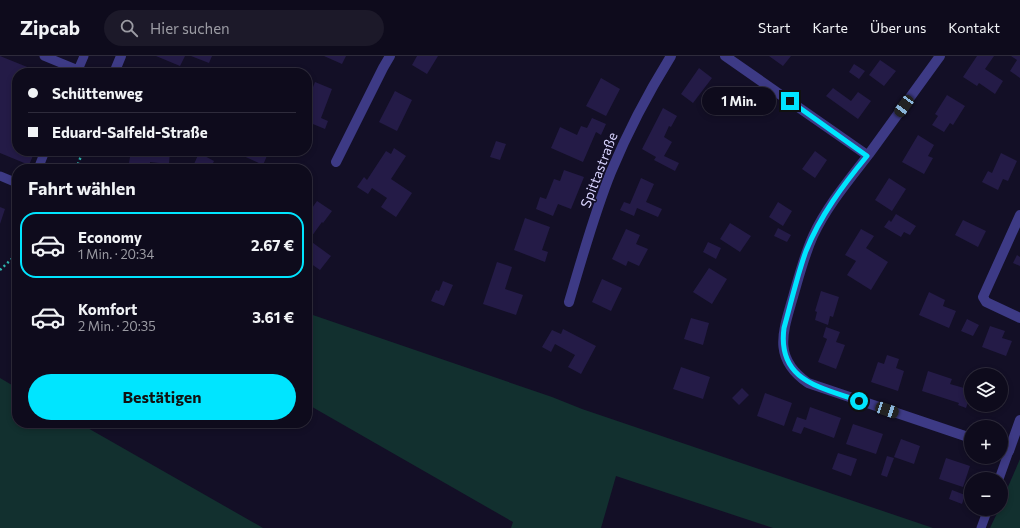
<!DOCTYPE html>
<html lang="de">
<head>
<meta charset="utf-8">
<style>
  body { margin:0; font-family:Commissioner,sans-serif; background:#1c1929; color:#f1f3f6; height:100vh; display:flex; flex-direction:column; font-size:15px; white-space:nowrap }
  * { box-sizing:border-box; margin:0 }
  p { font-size:13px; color:#9b9ba3 }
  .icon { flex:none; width:22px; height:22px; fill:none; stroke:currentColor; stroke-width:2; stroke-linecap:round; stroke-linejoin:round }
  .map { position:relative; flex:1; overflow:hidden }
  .drawer { position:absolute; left:12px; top:108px; width:300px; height:264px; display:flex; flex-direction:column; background:#0e0b1c; border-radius:16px; box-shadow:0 2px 6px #0003,0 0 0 1px #2e2b3b }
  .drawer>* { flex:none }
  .guide { position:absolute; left:12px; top:12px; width:300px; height:88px; border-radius:16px; box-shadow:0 2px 6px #0003,0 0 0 1px #2e2b3b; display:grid; align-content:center; height:88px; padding:0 16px; background:#0e0b1c }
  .tools { position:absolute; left:964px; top:312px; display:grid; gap:8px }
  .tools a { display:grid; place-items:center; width:44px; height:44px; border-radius:50%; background:#0e0b1c; box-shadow:0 2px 6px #0003,0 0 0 1px #2e2b3b; font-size:20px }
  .end { position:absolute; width:18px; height:18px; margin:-9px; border:5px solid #00e5ff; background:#111; box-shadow:0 0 0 2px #111 }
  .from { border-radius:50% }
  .bubble { position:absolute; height:28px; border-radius:14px; background:#0e0b1c; box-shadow:0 2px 6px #0003,0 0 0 1px #2e2b3b; font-size:13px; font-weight:700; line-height:28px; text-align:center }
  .car { position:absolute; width:12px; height:24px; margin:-12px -6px; border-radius:5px; box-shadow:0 0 3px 1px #0007; background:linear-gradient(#222 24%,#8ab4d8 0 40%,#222 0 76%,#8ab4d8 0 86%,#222 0) }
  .guide b { display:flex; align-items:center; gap:14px; height:38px; font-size:15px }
  .guide b+b { border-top:1px solid #2e2b3b }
  .guide i { width:10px; height:10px; background:#f1f3f6 }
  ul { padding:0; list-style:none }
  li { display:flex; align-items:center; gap:12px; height:66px; margin:0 8px 6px; padding:0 8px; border:2px solid transparent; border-radius:16px }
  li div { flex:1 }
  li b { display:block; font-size:15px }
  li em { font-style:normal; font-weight:700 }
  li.active { border-color:#00e5ff }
  li>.icon { width:36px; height:36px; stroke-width:1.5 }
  h2 { padding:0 16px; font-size:18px; line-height:48px }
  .primary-button { display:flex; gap:8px; margin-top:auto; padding:8px 16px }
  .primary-button a { flex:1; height:46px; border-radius:24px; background:#00e5ff; color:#111; font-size:16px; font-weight:700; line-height:46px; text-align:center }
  header { display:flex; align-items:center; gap:24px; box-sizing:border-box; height:56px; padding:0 20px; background:#0e0b1c; border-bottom:1px solid #2e2b3b }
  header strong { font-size:19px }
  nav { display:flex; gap:22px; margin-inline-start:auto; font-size:14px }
  .search { width:280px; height:36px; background:#1c1929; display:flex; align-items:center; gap:10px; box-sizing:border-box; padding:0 14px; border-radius:22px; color:#9b9ba3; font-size:15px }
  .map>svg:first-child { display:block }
  .green { fill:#12302f }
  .building { fill:#241b47 }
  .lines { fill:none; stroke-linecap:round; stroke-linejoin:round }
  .path { stroke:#2fb8b0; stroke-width:2.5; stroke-dasharray:2 3; stroke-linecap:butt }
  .lane { stroke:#3d3a85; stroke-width:9 }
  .street { stroke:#3d3a85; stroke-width:10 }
  .route { stroke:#00e5ff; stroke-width:5 }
  .labels { text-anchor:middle; stroke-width:3; stroke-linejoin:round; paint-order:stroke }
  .street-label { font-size:14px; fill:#d9d4ff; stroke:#130f26 }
</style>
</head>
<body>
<header>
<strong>Zipcab</strong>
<div class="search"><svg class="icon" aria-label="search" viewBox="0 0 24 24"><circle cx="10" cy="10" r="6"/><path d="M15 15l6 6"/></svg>Hier suchen</div>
<nav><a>Start</a><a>Karte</a><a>Über uns</a><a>Kontakt</a></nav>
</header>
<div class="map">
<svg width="1020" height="472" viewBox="0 0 1020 472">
  <rect width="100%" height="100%" fill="#130f26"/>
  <path class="green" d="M307,257l245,84 30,12 351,119h-160l-157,-52 -15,52h-90l2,-6 -206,-118z
    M0,322l17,10v35h62l184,105h-263z
    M1020,403v69h-30l9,-19h2v-6z"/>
  <path class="building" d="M0,0l42,17h-25v78h18l-6,14 -29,-12z
    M156,0h29l-5,10z
    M191,0h21l-3,7z
    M324,0h22l-4,8z
    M417,0h21l-11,18 -15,-9z
    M769,0h22l-8,10z
    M977,0h17l-9,13 18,12 -8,13 -16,-11 -2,3 -14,-9z
    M1011,0h9v22l-10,-7 7,-11z
    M880,4l16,11 -12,15 -15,-11z
    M854,8l11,7 -6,8 -10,-7z
    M699,12l13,10 -19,25 -12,-9z
    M601,22l19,11 -14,27 -20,-10z
    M315,26l17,7 -11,29 7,3 -3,8 -17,-7 4,-8 -5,-1v-17l2,1z
    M833,32l18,13 7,-9 13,9 -13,18 -32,-23z
    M395,35l17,9 -15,31 -18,-9z
    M947,39l18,11 -12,19 -3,-2 -6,9 -12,-7 6,-9 -3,-2z
    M663,52l14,8 -6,11 -2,-1 -5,11 8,5 -8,14 15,7 -4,8 -21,-11 2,-3 -14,-8z
    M592,62l14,6 -5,11 -5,-3 -13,30 -32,-14 9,-21 17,8 4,-9 6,2z
    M918,79l16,10 -6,11 5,2 -9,16 -22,-12z
    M496,85l10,3 -6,16 -10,-3z
    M394,92l12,8 -15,23 21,14 -16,24 -15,-10 6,-9 -15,-10 -4,6 -11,-7 7,-10 3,3 19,-29 5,3z
    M131,95h39l-1,13 -19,-2v3l-21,-2z
    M233,95h36l-6,14z
    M815,95l12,9 -12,18 -13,-9z
    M199,97l15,8 -4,8h-6l-10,-5z
    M1001,97l16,8 -9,20 -5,-2 -5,11 -16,-8 6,-11 4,2z
    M564,114l20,7 -13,32 -13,-5 -5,12 -17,-7 4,-12 6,2 8,-20 6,2z
    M641,122l13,6 -8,18 16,7 -4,8 -21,-9 -3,8 -14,-6 4,-8 6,2z
    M889,122l17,11 -14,22 -17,-11z
    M317,145l15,10 -9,12 -1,-1 -13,18 22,16 -11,14 -13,-9v-46z
    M778,146l14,9 -9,15 -14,-9z
    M0,151l5,2 -5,15z
    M896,158l20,12 -6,9 -6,-3 -3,5 -17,-10 5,-7 2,2z
    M525,162l25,9 -8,23 6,2 -3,10 -31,-12z
    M963,164l23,11 -8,16 -23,-12z
    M730,167l21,13 -11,16 -20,-13z
    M778,172l13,7 -4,7 -13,-6z
    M626,173l14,6 -4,9 12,5 -9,17 -11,-5 -2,5 -14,-7z
    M861,173l13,7 -8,12 22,14 -17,28 -24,-15 9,-14 -11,-6z
    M708,186l13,6 -5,11 -13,-7z
    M1017,199l3,2v9l-7,-3z
    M497,206l15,5 -7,22 18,6 -7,20 -33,-11z
    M709,212l18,11 -15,25 -19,-12z
    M602,223l20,9 -11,23 -19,-9z
    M443,225l10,4 -9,21 -13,-5 5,-11 3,1z
    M821,235l18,6 -6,20 -3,-1 -2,9 -13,-5 2,-8 -2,-1z
    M929,236l16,8 -2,6 13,5 -7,17 -30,-13z
    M691,262l18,5 -6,22 -19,-6z
    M967,263l12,6 -6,11 -12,-5z
    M990,270l15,5 -3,7 10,3 -6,15 -24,-9z
    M826,271l14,5 -4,10 9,3 -9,24 -18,-7 9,-23 -4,-2z
    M563,273l33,17 -15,28 -13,-7 7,-12 -20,-11 -4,8 -9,-5 10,-17 9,4z
    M887,299l12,4 -3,9 8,3 -6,20 -27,-9 7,-20 6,2z
    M681,311l29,10 -7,22 -30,-10z
    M928,315l24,8 -2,5 21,6v4l-5,14 -8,-3 1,-2 -37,-12z
    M1001,327l5,2 -5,13z
    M742,332l7,7 -10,10 -7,-7z
    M765,337l27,10 -8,23 -27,-10z
    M983,349h15l-2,5z
    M810,351l31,11 -7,20 -30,-11 -3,7 -9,-3 5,-14 9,3z
    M853,368l30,10 -7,20 -30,-10z
    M901,383l19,7 -6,18 -20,-7z
    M838,397l19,6 -6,17 -19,-7z
    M887,400l7,2 -7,19 -6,-2z
    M946,402l24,8 -7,21 -24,-8z
    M952,434l13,5 -3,9 -13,-5z"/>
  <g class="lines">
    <path class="path" d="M76,113l7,-18
      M0,214l17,-16"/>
    <path class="lane" d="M44,0l34,14 -1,3
      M78,14l6,-14
      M38,113l7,-18
      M0,120l17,7
      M999,423l10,-28
      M981,472l7,-19"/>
    <path class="street" d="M725,0l142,99
      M940,0c-24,33 -47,65 -71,98 -20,26 -42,52 -56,82 -9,20 -14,40 -20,61 -10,35 -21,61 15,86l163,55
      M114,17l7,-17
      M336,106l47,-94 7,-12
      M1020,159l-37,82 3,5 34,16
      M569,246c13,-44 25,-88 42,-130 17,-41 37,-79 60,-116
      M1001,392l8,3 11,-31"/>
  </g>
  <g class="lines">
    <path class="route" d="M790,45l77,55c-24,29 -47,60 -61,95 -9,25 -15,52 -22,77 -7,53 36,59 75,73"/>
  </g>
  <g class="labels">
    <g class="street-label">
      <text transform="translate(599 114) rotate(-69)" y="5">Spittastraße</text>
    </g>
  </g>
</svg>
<div class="tools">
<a><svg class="icon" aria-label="layers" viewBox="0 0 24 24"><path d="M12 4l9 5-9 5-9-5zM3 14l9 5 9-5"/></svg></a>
<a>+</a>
<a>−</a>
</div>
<i class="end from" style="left:859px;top:345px"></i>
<i class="end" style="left:790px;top:45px"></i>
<div class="bubble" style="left:702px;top:31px;width:74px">1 Min.</div>
<i class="car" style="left:904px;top:50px;rotate:216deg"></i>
<i class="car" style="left:887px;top:354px;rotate:109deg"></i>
<div class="guide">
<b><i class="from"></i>Schüttenweg</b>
<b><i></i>Eduard-Salfeld-Straße</b>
</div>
<section class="drawer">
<h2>Fahrt wählen</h2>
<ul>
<li class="active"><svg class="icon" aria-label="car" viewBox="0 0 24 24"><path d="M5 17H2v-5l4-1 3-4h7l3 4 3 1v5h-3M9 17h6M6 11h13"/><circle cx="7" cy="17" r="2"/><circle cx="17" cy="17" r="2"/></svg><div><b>Economy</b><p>1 Min. · 20:34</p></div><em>2.67 €</em></li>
<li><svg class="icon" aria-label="car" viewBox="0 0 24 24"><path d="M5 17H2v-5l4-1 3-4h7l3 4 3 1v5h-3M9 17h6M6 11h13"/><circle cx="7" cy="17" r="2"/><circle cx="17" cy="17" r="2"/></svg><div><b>Komfort</b><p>2 Min. · 20:35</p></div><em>3.61 €</em></li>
</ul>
<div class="primary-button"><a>Bestätigen</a></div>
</section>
</div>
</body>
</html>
